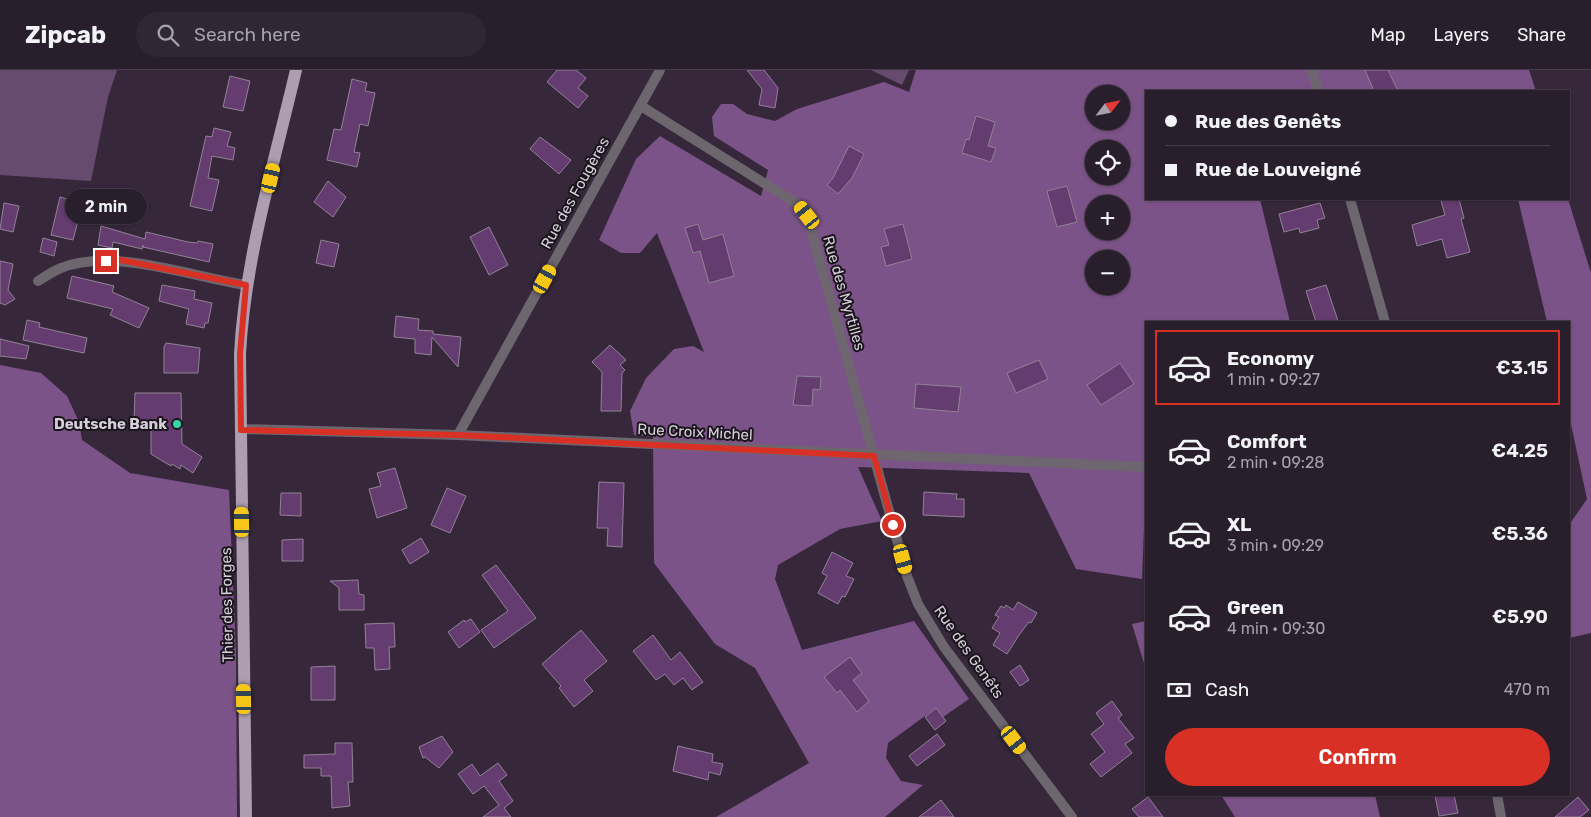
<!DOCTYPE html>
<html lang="en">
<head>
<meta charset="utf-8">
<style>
  body { margin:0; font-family:Rubik,sans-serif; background:#302734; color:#f1f3f6; height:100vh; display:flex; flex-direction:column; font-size:19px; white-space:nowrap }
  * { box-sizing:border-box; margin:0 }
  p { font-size:16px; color:#a5a2a9 }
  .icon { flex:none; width:28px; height:28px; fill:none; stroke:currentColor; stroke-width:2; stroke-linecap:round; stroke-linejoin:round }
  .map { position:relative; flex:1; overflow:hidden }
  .panel { position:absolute; left:1145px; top:251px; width:425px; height:475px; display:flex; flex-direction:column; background:#281e2c; border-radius:0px; box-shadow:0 1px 4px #0004,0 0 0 1px #443c48 }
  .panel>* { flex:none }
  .hud { position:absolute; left:1145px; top:20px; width:425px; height:110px; border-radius:0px; box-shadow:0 1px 4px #0004,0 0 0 1px #443c48; display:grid; align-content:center; height:110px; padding:0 20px; background:#281e2c }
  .needle { width:32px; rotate:58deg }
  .buttons { position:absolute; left:1085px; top:15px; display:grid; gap:10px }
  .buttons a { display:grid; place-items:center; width:45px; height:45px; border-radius:50%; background:#281e2c; box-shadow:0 1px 4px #0004,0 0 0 1px #443c48; font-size:25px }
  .end { position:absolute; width:22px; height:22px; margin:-11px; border:6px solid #d93025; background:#fff; box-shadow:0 0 0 2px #fff }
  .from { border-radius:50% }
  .bubble { position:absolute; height:35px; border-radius:18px; background:#281e2c; box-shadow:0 1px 4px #0004,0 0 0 1px #443c48; font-size:16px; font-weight:600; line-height:35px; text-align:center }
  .car { position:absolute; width:15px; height:30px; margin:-15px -8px; border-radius:6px; box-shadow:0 0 4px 1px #0007; background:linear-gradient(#f5c518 24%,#345 0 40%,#f5c518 0 76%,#345 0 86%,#f5c518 0) }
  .hud b { display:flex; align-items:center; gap:18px; height:48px; font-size:19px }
  .hud b+b { border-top:1px solid #443c48 }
  .hud i { width:12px; height:12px; background:#f1f3f6 }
  ul { padding:9px 0 0; list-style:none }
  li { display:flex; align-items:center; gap:15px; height:75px; margin:0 10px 8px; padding:0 10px; border:2px solid transparent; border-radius:0px }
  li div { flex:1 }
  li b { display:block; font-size:19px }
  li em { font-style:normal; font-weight:600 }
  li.current { border-color:#d93025 }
  li>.icon { width:45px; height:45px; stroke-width:1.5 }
  .pay { display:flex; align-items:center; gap:12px; height:55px; padding:0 20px; font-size:19px }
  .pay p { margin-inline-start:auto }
  .primary-button { display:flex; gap:10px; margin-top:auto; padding:10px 20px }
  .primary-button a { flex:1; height:58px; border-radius:30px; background:#d93025; color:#fff; font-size:20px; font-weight:600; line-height:58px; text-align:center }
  header { display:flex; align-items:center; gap:30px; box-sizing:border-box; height:70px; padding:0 25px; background:#281e2c; border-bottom:1px solid #443c48 }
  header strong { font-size:24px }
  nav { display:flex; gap:28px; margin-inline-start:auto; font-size:18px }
  .search { width:350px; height:45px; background:#302734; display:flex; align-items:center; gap:12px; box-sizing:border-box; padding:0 18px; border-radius:28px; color:#a5a2a9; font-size:19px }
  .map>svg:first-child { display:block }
  .green { fill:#664b6e }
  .forest { fill:#7c5388; fill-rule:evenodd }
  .building { fill:#643c6f; stroke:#928297 }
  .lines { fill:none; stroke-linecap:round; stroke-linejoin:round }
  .street { stroke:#6d666f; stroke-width:10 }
  .primary { stroke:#ac9db0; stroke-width:12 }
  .route { stroke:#d93025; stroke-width:6 }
  .poi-dot { fill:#37d4a6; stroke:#1a141c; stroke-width:2 }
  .labels { text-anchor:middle; stroke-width:4; stroke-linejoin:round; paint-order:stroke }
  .street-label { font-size:15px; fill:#d6ced9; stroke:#1a141c }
  .poi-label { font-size:15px; font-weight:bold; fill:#d6ced9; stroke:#1a141c; text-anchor:end }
</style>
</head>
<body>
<header>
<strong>Zipcab</strong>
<div class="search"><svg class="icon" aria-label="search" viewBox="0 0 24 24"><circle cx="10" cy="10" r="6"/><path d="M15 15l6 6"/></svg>Search here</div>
<nav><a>Map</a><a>Layers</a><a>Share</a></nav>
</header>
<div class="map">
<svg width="1591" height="747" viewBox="0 0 1591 747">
  <rect width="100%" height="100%" fill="#36283a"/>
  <path class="green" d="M0,0h117l-9,27 -17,84 -91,-6z
    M871,0h38l-7,15z"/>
  <path class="forest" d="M916,0h613l7,21h-390v108h114l30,123h-144v158l-4,99 -66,-10 -47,-96 -171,-6 24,54 -42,8 -62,36 -3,14 27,71 112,-29 55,78 -26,18 -7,-9 -48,35 -2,15 15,23 22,4 -38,32h-169l93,-54 -54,-95 -40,-24 -61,-81 -1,-126 -19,-2 -4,-24 16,-33 28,-29 19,-3 11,6 -47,-119 -17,20h-19l-22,-13 37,-81 24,-23 101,60 7,-26 -54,-34 -2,-19 9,-13h12l14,10 28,7 22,-12 87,-27 25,10zM1094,24h27v27h-27zM1094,79h27v27h-27zM1094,134h27v27h-27zM1094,189h27v27h-27z
    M1518,129h50l23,74v360l-22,5v-113l18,-26 -18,-84v-93h-22z
    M0,295l41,8 26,23 12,26 3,18 48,33 99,17 7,163 1,164h-237z
    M1146,551v49l-14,-46z
    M1221,725h154l5,22h-145z"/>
  <path class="building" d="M557,0h19l10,8 -8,10 10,8 -10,12 -31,-26z
    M747,0h17l14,18 -3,20 -16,-3 3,-16z
    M1365,0h23l10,21h-24z
    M230,6l20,5 -7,30 -20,-4z
    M352,9l15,4 -2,8 10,2 -7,33 -8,-2 -6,28 6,1 -3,14 -30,-7 7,-31 7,1z
    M976,46l19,6 -7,24 8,2 -5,14 -29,-9 4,-14 3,1z
    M214,58l17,4 -4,14 8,2 -2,12 -21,-4 -4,22 11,2 -7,31 -22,-5 16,-70 6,1z
    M540,67l31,23 -12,14 -29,-25z
    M849,76l15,8 -12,24 -14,16 -11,-9 6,-7z
    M328,111l18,16 -13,20 -19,-15z
    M1067,116l10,36 -20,5 -10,-36z
    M60,127l18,5 -4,19h4l-5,19 -22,-5z
    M1449,129h10l5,19 -3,1 9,33 -23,6 -5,-19 -25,7 -5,-21 33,-10 -4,-14z
    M4,133l15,3 -6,26 -13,-3z
    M1320,133l5,15 -8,2 2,8 -19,5 -1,-5 -15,4 -5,-18z
    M698,154l5,16 20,-6 11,42 -25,7 -9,-32 -7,2 -8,-25z
    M903,154l9,35 -26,7 -5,-19 8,-2 -5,-16z
    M101,156l44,13 1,-7 42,10 9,1 1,-2 15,3 -4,18 -66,-15v-2l-1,4 -29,-7 -1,6 -14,-3z
    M489,157l19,38 -19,10 -19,-38z
    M43,168l14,4 -3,14 -14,-4z
    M321,170l18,4 -5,23 -18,-4z
    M0,191l13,3 -5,26 7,9 -10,6 -5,-2z
    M72,206l42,10 -2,6 37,16 -10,20 -29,-13 3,-6 -46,-11z
    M162,215l33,6 -1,8 18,4 -4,20h-3l-1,5 -18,-4 3,-15 -30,-8z
    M1326,215l12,36 -22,1 -10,-31z
    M396,246l23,3 -1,11 15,1v3l28,3 -3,30 -26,-30 -1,18 -16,-2v-14l-21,-2z
    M27,250l13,3 -1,4 48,11 -3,15 -61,-13z
    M0,269l29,7 -3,13 -26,-3z
    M166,273l34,5 -2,25h-34v-26z
    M610,275l16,15 -6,5 5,5 -3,3 -1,38h-20l1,-39 -10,-10z
    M1039,290l9,19 -32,14 -9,-20z
    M1120,293l14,21 -33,21 -14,-20z
    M797,306l24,1 -1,13 -7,-1 -1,17 -19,-1z
    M916,314l45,3 -3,25 -44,-4z
    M135,323h46l1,51 20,13 -9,16 -12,-8 -1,4 -8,-5 -1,2 -20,-12v-28h-8v-5h-9z
    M395,398l12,40 -30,10 -8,-29 12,-3 -4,-13z
    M599,412l25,1 -2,64 -15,-1 1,-18h-11z
    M447,418l19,8 -16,37 -19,-8z
    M924,422l33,2 -1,5h8v18l-41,-2z
    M281,423h20v23l-21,-1z
    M421,468l8,14 -19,12 -8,-14z
    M303,469v22h-21v-21z
    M832,482l21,11 -7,13 8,3 -9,18 -3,-1 -4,8 -20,-11 9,-17 -5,-3z
    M496,495l40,53 -42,30 -13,-18 27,-19 -26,-36z
    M358,510l1,14 5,1v15h-25v-22l-9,-7z
    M1018,532l19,11 -6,10 -2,-1 -10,13 -12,19 -14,-9 7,-12 -8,-5 7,-11 -4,-2 6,-9 3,2 2,-3 7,5z
    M471,549l9,13 -21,16 -11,-16 16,-12 1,2z
    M394,553l1,24h-6l1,22 -15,1 -1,-22h-8l-1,-24z
    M581,560l26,31 -23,19 9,11 -19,16 -15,-19 2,-2 -19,-22z
    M653,565l18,25 9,-8 23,30 -11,8 -9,-12 -9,7 -9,-11 -9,6 -23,-29z
    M850,587l12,16 -9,7 16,21 -12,11 -17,-22 -3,3 -13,-16z
    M1020,595l9,15 -9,6 -10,-14z
    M335,596v34h-24v-33z
    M1112,631l10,14 -4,3 16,20 -9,6 7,9 -31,24 -11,-13 15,-12 -14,-18 13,-10 -8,-11z
    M936,638l10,13 -11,9 -10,-13z
    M937,664l8,11 -28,21 -8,-10z
    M442,666l11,16 -14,16 -14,-11 -2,1 -4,-11z
    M335,673h17l1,39h-5l2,24 -18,2 -1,-32h-10v-8h-17v-13l31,-1z
    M678,676l35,8 -1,8 11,2 -3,11 -11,-3 -1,8 -35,-9z
    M498,693l9,12 -8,6 14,20 -9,7 7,9h-28l16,-12 -15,-19 -11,8 -15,-20 14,-10 8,12z
    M1435,725h19l4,18 -19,3z
    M1148,727l15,20h-24l-7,-8z
    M1578,727l11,13 -9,7h-25z
    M941,730l13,17h-35z"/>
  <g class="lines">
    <path class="street" d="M1312,0l6,21
      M641,36l158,99 8,10 100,361 11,28 26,43 128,170
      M1350,129l35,123
      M38,211c7,-4 15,-10 23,-13 51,-21 132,9 185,17
      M241,359l217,6 688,32
      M458,365l202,-365
      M1497,725l4,22"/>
    <path class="primary" d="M246,747l-6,-463c5,-96 34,-190 56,-284"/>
  </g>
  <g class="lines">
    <path class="route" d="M106,191l15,-1 125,25 -6,69 1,76 217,5 416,21 19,69"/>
  </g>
  <circle class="poi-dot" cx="177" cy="354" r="5"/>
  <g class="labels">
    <g class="street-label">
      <text transform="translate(575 123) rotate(-61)" y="5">Rue des Fougères</text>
      <text transform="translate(844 223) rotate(74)" y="5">Rue des Myrtilles</text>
      <text transform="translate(695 362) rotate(3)" y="5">Rue Croix Michel</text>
      <text transform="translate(227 535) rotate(-91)" y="5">Thier des Forges</text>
      <text transform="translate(969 582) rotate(55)" y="5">Rue des Genêts</text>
    </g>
    <g class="poi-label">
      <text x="167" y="359">Deutsche Bank</text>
    </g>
  </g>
</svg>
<div class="buttons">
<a><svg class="needle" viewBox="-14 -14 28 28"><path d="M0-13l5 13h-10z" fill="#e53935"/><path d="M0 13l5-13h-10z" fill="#a5a2a9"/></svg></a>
<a><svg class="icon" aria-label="locate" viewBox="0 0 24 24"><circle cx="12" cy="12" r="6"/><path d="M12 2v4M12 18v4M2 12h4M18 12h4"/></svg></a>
<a>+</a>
<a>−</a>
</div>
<i class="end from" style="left:893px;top:455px"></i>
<i class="end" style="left:106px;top:191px"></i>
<div class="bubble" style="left:65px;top:119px;width:82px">2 min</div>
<i class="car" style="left:271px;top:108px;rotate:13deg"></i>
<i class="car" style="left:807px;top:145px;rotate:322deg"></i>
<i class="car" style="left:545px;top:209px;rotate:29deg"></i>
<i class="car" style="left:242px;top:452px;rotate:359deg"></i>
<i class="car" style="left:903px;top:489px;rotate:165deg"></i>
<i class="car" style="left:244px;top:629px;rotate:359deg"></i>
<i class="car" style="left:1014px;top:670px;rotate:143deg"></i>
<div class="hud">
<b><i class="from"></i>Rue des Genêts</b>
<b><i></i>Rue de Louveigné</b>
</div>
<section class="panel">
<ul>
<li class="current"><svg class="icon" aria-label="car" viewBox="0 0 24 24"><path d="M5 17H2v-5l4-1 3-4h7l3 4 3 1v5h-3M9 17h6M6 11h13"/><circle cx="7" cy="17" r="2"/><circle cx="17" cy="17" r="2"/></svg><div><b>Economy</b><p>1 min · 09:27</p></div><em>€3.15</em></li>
<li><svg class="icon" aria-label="car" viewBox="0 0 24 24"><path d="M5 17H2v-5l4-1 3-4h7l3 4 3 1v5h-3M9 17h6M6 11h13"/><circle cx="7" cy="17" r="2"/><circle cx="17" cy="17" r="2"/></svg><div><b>Comfort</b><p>2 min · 09:28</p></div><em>€4.25</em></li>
<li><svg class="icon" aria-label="car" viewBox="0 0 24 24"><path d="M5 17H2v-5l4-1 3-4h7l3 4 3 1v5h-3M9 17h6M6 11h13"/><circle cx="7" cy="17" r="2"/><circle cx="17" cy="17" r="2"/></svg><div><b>XL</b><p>3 min · 09:29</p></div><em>€5.36</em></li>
<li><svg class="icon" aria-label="car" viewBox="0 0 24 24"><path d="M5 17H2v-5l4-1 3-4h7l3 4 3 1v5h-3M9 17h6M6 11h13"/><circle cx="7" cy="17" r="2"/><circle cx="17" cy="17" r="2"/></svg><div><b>Green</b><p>4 min · 09:30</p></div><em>€5.90</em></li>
</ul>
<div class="pay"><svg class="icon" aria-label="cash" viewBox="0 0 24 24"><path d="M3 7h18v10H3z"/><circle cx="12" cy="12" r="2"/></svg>Cash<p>470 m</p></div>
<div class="primary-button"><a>Confirm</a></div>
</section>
</div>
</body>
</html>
